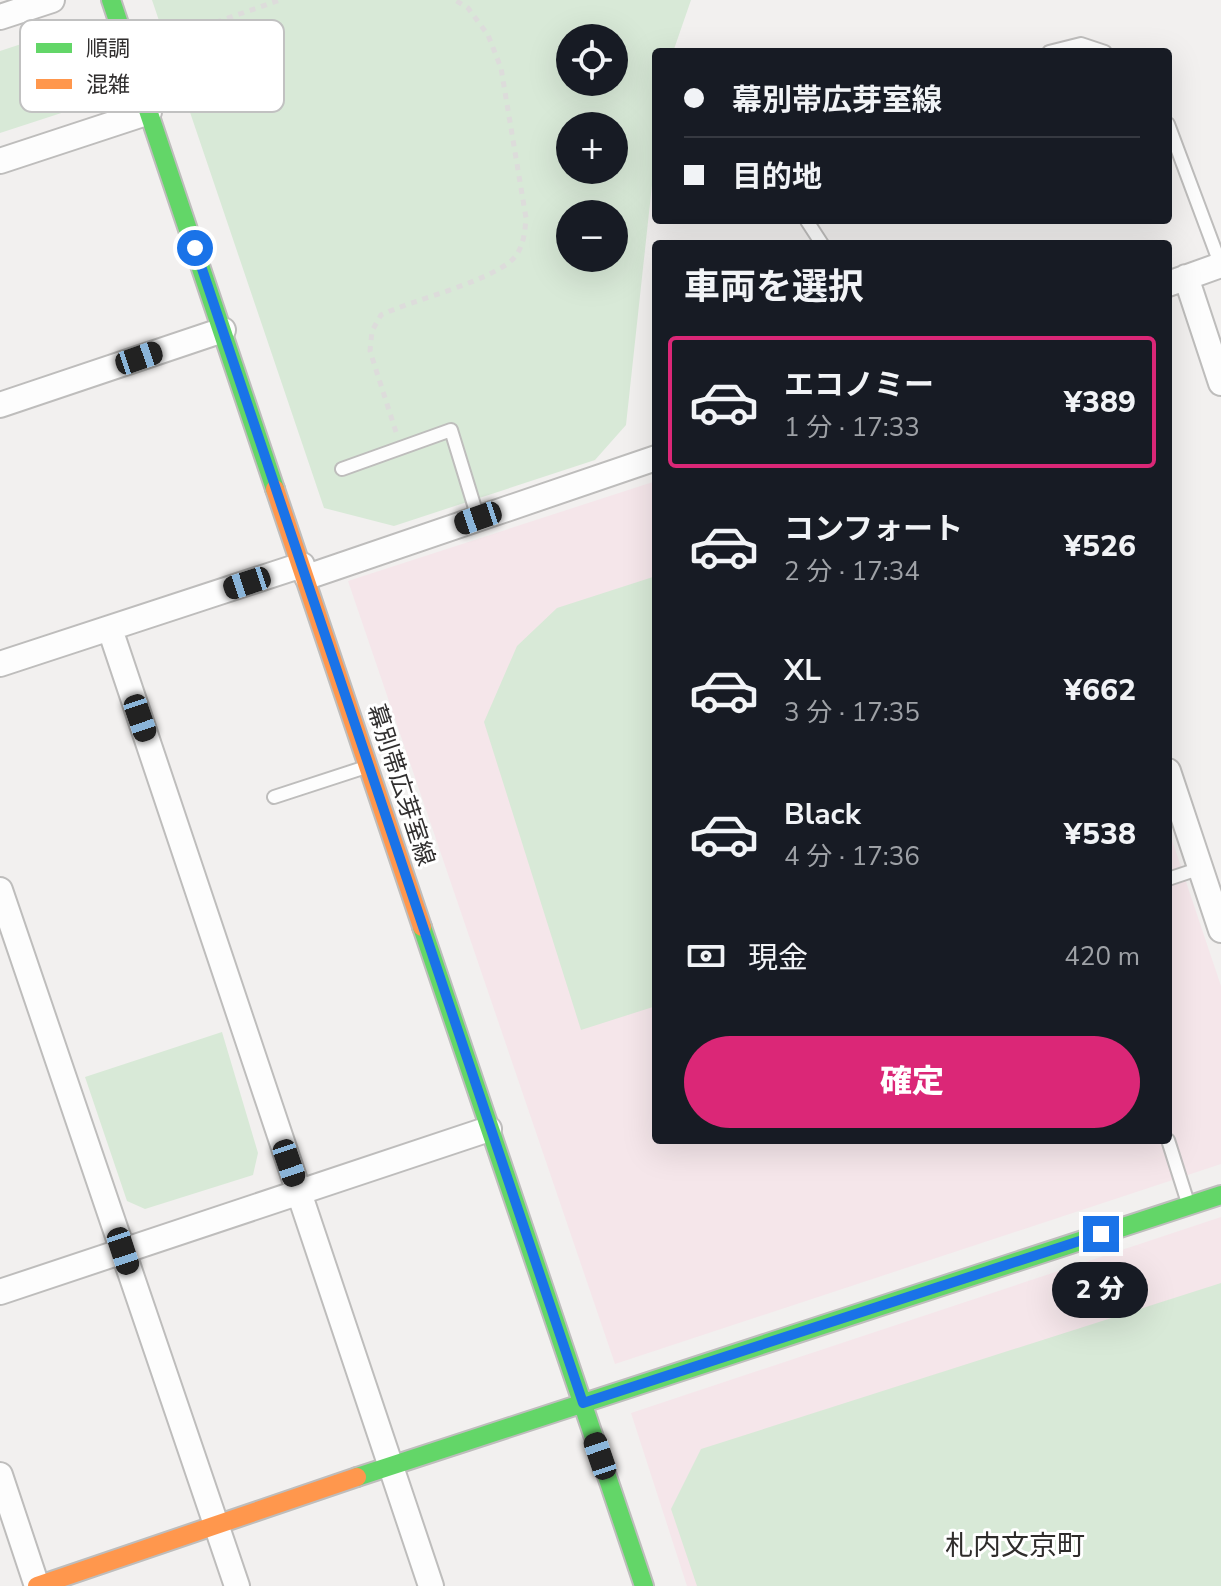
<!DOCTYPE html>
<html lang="ja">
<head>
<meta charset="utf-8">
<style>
  body { margin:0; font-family:"Nunito Sans","Noto Sans JP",sans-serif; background:#242831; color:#f1f3f6; height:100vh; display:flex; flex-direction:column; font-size:30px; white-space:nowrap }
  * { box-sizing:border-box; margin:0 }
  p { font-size:26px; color:#9ea1a6 }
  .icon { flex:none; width:44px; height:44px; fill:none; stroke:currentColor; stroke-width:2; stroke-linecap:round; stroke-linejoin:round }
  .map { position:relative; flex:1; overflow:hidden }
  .details { position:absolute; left:652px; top:240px; width:520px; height:904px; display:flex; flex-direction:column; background:#171b24; border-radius:8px; box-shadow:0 8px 32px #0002 }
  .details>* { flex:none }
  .guide { position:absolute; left:652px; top:48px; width:520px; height:176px; border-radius:8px; box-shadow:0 8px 32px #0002; display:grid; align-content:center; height:176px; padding:0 32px; background:#171b24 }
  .tools { position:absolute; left:556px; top:24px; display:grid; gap:16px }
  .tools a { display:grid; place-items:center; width:72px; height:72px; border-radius:50%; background:#171b24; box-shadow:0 8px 32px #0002; font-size:40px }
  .end { position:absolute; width:36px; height:36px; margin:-18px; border:10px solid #1a73e8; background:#fff; box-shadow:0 0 0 4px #fff }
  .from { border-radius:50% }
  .bubble { position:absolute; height:56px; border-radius:28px; background:#171b24; box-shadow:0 8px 32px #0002; font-size:26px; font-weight:800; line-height:56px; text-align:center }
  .car { position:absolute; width:24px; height:48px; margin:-24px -12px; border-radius:10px; box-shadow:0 0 6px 2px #0007; background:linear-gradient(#222 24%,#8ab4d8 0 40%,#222 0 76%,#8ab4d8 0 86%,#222 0) }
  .guide b { display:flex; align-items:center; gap:28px; height:76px; font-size:30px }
  .guide b+b { border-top:2px solid #363941 }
  .guide i { width:20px; height:20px; background:#f1f3f6 }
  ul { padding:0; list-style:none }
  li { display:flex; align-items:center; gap:24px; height:132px; margin:0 16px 12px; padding:0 16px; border:4px solid transparent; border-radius:8px }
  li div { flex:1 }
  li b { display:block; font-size:30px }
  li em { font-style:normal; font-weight:800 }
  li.selected { border-color:#db2777 }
  li>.icon { width:72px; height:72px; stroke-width:1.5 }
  h2 { padding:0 32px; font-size:36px; line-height:96px }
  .pay { display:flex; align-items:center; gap:20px; height:88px; padding:0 32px; font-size:30px }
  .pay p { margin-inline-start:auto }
  .primary-button { display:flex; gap:16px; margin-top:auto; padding:16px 32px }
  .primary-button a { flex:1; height:92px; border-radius:48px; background:#db2777; color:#fff; font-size:32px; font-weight:800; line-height:92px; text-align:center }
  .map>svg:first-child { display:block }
  .education { fill:#f5e6ea }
  .green { fill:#d8e9d7; fill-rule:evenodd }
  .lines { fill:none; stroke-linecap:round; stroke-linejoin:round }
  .lane-casing { stroke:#bebdbc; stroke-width:16 }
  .street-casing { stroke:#bebdbc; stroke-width:28 }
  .fast-casing { stroke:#bebdbc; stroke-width:22 }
  .slow-casing { stroke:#bebdbc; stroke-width:22 }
  .path { stroke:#dddcdb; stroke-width:5; stroke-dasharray:6 6; stroke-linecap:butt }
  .lane { stroke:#fdfdfd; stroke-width:12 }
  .street { stroke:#fdfdfd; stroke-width:24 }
  .fast { stroke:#63d668; stroke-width:18 }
  .slow { stroke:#ff974d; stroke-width:18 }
  .route { stroke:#1a73e8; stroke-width:10 }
  .labels { text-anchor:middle; stroke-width:6; stroke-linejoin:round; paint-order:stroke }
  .street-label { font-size:24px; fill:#312f2f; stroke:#fff }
  .quarter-label { font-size:28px; fill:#2f2c2b; stroke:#fff }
  .key { fill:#fff; stroke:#c1c1c1; stroke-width:2 }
  .key-label { font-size:22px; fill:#312f2f }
</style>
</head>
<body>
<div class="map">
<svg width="1221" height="1586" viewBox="0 0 1221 1586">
  <rect width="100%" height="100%" fill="#f2f0ef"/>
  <path class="education" d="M656,481v659h512v-312l53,158v178l-606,200 -267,-783z
    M1221,1217v369h-534l-56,-173z"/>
  <path class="green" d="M152,0h539l-18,52h-17v96l-30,277 -31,35 -201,66 -70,-18zM570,38h44v44h-44zM570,126h44v44h-44zM570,214h44v44h-44z
    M79,25l22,63 -9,15 -92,30v-82z
    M656,576v430l-75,24 -97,-308 33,-76 40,-38z
    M222,1032l36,121 -5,22 -108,34 -18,-8 -42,-124z
    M1221,1283v303h-524l-26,-77 30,-60z"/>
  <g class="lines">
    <defs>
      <path id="lane" d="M1049,52l32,-8 24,8
        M1168,124l53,142
        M807,221l15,23
        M342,469l109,-39 27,88
        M274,797l92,-30
        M1168,879l33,-11
        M1168,1140l20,63"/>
      <path id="street" d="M0,17l52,-17
        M0,161l149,-49
        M1186,277l35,106
        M1168,284l53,-19
        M0,405l223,-75
        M307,577l349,-119
        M110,629l321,957
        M0,664l302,-99
        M1168,771l53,159
        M0,890l237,696
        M0,1292l489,-163
        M0,1475l37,111"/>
      <path id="fast" d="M111,0l164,489
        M422,927l222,659
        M357,1477l864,-282"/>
      <path id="slow" d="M275,489l147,438
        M37,1586l320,-109"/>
    </defs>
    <use href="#lane" class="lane-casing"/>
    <use href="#street" class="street-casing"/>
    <use href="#fast" class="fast-casing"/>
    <use href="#slow" class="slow-casing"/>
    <path class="path" d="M159,42l121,-42
      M396,432l-26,-81 2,-20 9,-16c30,-15 121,-36 136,-61 7,-11 8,-23 9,-36l-25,-150 -13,-33 -20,-27 -13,-8"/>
    <use href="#lane" class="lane"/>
    <use href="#street" class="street"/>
    <use href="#fast" class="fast"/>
    <use href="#slow" class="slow"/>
  </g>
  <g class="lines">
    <path class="route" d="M195,248l388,1155 518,-169"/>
  </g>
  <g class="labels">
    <g class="street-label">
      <text transform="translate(401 785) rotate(72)" y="8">幕別帯広芽室線</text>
    </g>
    <g class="quarter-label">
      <text x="1015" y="1555">札内文京町</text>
    </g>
  </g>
  <rect x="20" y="20" width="264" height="92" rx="12" class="key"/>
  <rect x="36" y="43" width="36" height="10" fill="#63d668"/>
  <rect x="36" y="79" width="36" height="10" fill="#ff974d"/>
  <g class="key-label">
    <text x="86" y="56">順調</text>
    <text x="86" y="92">混雑</text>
  </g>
</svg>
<div class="tools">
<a><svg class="icon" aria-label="locate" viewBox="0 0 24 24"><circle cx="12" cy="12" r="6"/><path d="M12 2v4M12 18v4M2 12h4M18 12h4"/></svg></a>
<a>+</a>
<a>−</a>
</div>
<i class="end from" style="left:195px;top:248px"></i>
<i class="end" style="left:1101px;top:1234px"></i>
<div class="bubble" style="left:1052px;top:1262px;width:96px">2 分</div>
<i class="car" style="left:139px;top:358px;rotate:71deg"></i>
<i class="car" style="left:478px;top:518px;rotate:251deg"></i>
<i class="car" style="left:247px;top:583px;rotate:252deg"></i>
<i class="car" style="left:140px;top:718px;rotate:161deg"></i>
<i class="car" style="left:289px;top:1163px;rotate:161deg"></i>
<i class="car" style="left:123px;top:1251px;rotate:162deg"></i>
<i class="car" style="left:600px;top:1456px;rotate:341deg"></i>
<div class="guide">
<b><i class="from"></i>幕別帯広芽室線</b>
<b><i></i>目的地</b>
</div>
<section class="details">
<h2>車両を選択</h2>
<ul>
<li class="selected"><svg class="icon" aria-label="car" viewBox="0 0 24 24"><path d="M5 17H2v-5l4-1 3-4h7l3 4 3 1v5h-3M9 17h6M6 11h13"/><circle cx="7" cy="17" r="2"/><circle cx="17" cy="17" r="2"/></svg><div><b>エコノミー</b><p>1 分 · 17:33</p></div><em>¥389</em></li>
<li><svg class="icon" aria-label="car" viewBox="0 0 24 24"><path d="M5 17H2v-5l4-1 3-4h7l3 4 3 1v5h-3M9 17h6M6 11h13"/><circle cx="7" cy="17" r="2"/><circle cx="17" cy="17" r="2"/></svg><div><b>コンフォート</b><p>2 分 · 17:34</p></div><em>¥526</em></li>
<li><svg class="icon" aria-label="car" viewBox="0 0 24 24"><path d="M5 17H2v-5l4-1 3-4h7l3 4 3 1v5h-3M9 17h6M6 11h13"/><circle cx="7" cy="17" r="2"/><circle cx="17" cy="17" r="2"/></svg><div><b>XL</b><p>3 分 · 17:35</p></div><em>¥662</em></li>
<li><svg class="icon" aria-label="car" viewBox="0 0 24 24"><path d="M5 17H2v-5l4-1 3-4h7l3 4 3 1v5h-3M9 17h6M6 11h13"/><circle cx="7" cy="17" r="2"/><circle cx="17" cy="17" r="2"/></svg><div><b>Black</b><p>4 分 · 17:36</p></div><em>¥538</em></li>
</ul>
<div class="pay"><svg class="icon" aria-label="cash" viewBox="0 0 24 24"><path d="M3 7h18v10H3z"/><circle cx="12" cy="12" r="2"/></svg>現金<p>420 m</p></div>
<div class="primary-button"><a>確定</a></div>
</section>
</div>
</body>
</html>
